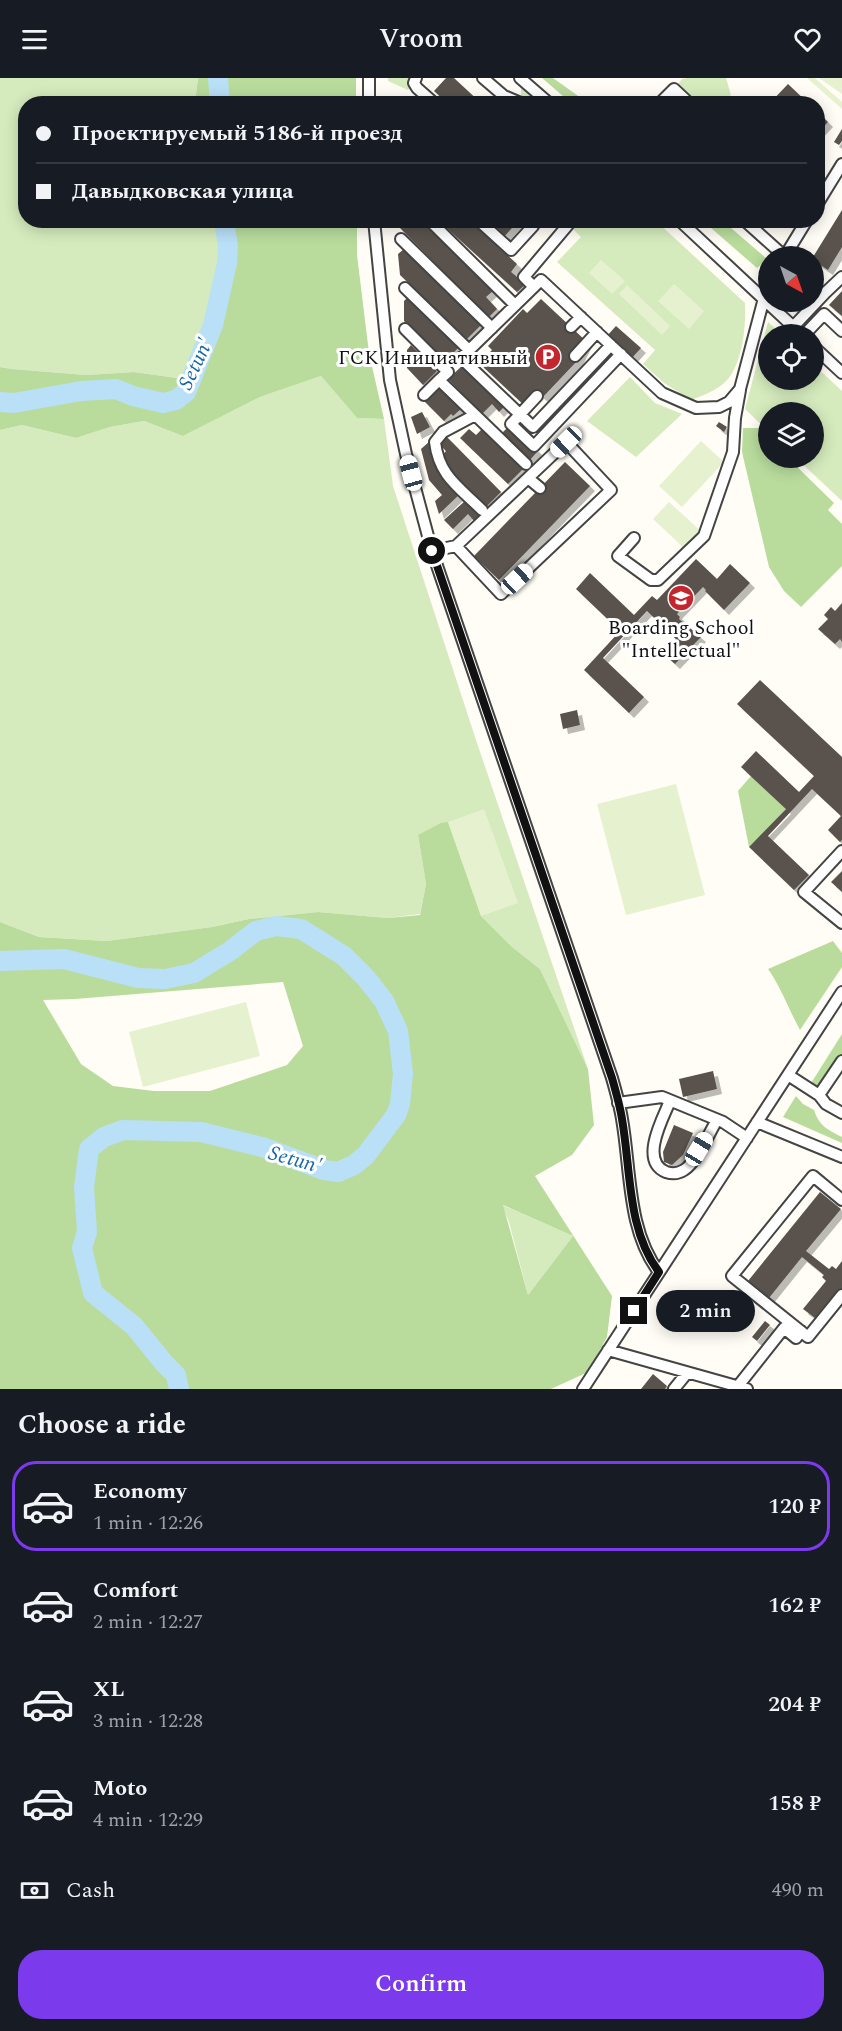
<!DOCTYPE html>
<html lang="en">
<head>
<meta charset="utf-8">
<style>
  body { margin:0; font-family:Spectral,serif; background:#242831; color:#f1f3f6; height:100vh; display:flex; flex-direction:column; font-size:22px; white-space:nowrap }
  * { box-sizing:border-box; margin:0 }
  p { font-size:20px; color:#9ea1a6 }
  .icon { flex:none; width:33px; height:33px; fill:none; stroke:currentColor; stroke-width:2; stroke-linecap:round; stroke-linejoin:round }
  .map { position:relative; height:1311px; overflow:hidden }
  .side { display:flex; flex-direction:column; background:#171b24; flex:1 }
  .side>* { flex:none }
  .hud { position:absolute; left:18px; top:18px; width:807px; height:132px; border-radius:24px; box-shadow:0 3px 15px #0003; display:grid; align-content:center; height:132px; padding:0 18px; background:#171b24 }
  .needle { width:39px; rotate:140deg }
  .buttons { position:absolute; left:758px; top:168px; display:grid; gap:12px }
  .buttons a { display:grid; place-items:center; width:66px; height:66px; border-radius:50%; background:#171b24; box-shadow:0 3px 15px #0003; font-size:30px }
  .end { position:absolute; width:27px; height:27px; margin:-14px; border:8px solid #111; background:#fff; box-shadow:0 0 0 3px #fff }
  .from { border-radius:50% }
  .bubble { position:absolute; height:42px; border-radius:21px; background:#171b24; box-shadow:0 3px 15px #0003; font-size:20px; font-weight:600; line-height:42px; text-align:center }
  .car { position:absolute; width:18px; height:36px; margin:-18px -9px; border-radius:8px; box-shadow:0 0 4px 2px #0007; background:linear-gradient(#fff 24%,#345 0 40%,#fff 0 76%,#345 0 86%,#fff 0) }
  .hud b { display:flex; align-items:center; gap:21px; height:57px; font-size:22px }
  .hud b+b { border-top:2px solid #363941 }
  .hud i { width:15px; height:15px; background:#f1f3f6 }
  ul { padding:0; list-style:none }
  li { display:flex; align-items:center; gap:18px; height:90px; margin:0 12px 9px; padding:0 6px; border:3px solid transparent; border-radius:24px }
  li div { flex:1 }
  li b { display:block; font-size:22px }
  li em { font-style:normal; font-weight:600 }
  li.current { border-color:#7c3aed }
  li>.icon { width:54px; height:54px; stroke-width:1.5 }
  h2 { padding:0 18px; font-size:27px; line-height:72px }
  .pay { display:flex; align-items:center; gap:15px; height:66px; padding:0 18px; font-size:22px }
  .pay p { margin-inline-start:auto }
  .action { display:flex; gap:12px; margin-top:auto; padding:12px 18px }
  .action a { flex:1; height:69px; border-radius:24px; background:#7c3aed; color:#fff; font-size:24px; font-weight:600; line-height:69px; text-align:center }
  header { display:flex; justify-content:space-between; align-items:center; height:78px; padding:0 18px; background:#171b24; font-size:27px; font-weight:600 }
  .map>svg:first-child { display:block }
  .green { fill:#d5ebbd }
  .forest { fill:#b9dc9c; fill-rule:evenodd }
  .pitch { fill:#e6f2cf }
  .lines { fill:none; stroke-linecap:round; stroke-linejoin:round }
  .river { stroke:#b9e0f7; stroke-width:20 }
  .building { fill:#5a524d; filter:url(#shadow) }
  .minor-casing { stroke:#444; stroke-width:14 }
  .minor { stroke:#fff; stroke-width:10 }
  .route { stroke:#111; stroke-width:8 }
  .labels { text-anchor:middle; stroke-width:6; stroke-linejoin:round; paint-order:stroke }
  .poi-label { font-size:20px; fill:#111; stroke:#fff; text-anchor:end }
  .water-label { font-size:21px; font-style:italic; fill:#1768a6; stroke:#fff }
</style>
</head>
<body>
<header><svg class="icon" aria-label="menu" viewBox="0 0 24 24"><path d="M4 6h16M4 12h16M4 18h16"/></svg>Vroom<svg class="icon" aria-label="heart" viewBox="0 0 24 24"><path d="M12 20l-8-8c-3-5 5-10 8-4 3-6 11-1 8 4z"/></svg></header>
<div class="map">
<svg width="842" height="1311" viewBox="0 0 842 1311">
  <defs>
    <filter id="shadow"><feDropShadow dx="5" dy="5" stdDeviation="0" flood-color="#0004"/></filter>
  </defs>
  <rect width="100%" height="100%" fill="#fffdf5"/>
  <path class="green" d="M0,0h198l-3,25 -169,1v116l212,1 -22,49 -15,66 -17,43 -50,-7 -48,3 -74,-6 -12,-2z
    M388,0h21l3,8 -4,4 -20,-9z
    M687,0h39l5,17 -10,8h-31l-16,-14 8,-10z
    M521,8l19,17h-17l-2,-2z
    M581,143h75l89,82c1,23 -2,53 -14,72 -8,13 -26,20 -40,25l-27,-17 -21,-19 12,-14 -98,-88 24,-25 -8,-8z
    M768,244l13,12h-13v46h45v-16l29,27v110l-46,-43h17v-46h-45v19l-23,-22z
    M321,298l36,42 27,1 9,67 84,257 111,326 -48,-100 -29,-23 -30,-30 -63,-81 8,49 -6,30 -32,4 -70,-6 -69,7 -37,8 -105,14 -68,-4 -39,-15v-492l22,-5 54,13 34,-11 34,-6 39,15 77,-39z
    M630,299l25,26 27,11 -46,43 -49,-36z
    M502,1127l71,31 -45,59 -19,-73z"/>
  <path class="forest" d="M198,0h158v25h-161z
    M542,0h11l35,25h-17z
    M238,143h119v34l12,98 15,66 -27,-1 -36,-42 -61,21 -77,39 -39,-15 -34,6 -34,11 -54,-13 -22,5v-63l12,2 74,6 48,-3 50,7 17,-43 15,-66z
    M703,143h20l44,38 -10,9z
    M743,350h15l10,10v20h20l46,45 -6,7 14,14v42l-41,41 -17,-16 -15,-24 -27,-115z
    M751,698l35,33 -37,38 -11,-56z
    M448,744l33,94 30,30 29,23 48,100 6,56 -22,30 -37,21 77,120 -5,41 -19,35 -37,17h-551v-467l39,15 68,4 105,-14 37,-8 69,-7 70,6 32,-3 6,-31 -8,-49 23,-12zM283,904l20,64 -16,19 -77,26h-56l-41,-5 -32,-22 -38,-64 32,-1zM503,1127l70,31 -45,59z
    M833,863l9,12v14l-42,63c-11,-20 -19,-43 -32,-61z
    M842,956v27l-23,34 -11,-7z
    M796,1018l7,8 11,6c5,16 14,20 28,27v6l-59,-26z"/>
  <path class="pitch" d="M807,0h8l27,24v7z
    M819,0h23v16z
    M601,182l24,21 -13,13 -23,-21z
    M674,206l30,27 -15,18 -31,-28z
    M627,207l43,41 -8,9 -43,-41z
    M701,363l23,21 -42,45 -23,-21z
    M669,424l33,30 -16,18 -33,-31z
    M676,706l29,111 -79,20 -29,-111z
    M484,731l34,94 -37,13 -33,-94z
    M246,924l14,54 -117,31 -14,-55z"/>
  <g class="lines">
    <path class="river" d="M218,0l2,26
      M0,324l14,1 67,-12 35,-2 17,7 30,7 13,-3 10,-8 27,-67 14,-62 1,-16 -4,-27
      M0,883l64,-2 74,19 27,1 29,-6 36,-22 26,-20 20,-5 25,3 43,27 22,22 18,23 14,30 5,43 -3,30 -4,11 -30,40 -12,10 -16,7 -14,-2 -62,-23 -61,-15 -78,-2 -19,7 -15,12 -5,38 3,45 -5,16 11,45 41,33 30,37 12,12 3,14"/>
  </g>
  <path class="building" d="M446,0h8l28,26h-34l-14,-13z
    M788,6l21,20h-40z
    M818,34l10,10 -10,11z
    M842,51v12l-3,4 -5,-3z
    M842,132v37l-14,23 -15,-10v-3z
    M397,142h25l71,71 -7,6 11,12 -8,8 -92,-92z
    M438,142h31l48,44 -6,8 15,12 -9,8z
    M485,142h34l-15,17z
    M404,171l77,76 -14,14 -67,-64 -2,-21z
    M842,213v25l-13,-11z
    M408,219l51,50 -14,15 -41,-41v-20z
    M541,221l46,43 -9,18 -35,37 -5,-4 -13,13 -46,-43 13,-13 -4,-4 35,-37 4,4z
    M616,248l25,22 -10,11 -25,-22z
    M411,267l26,26 -14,14 -16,-17v-18z
    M463,287l42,41 -6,6 -7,-8 -10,10 -34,-35z
    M439,309l22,22 -8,7 -2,-2 -7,7 -20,-20z
    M422,334l8,15 -13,7 -6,-17z
    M719,344l8,5 -3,5 -8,-6z
    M511,346l27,27 -9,10 -28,-27z
    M469,351l7,6 6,-6 41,40 -15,15 -48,-46z
    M447,359l54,55 -16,16 -37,-38 -8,-12 6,-7 -6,-6z
    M430,363l2,12 28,41 -21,20 -4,-13 7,-6 -13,-15 -8,-31z
    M565,384l25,24 -91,94 -25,-24z
    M466,422l15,15 -7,6 -6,-7 -15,15 -9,-9z
    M696,481l21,20 13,-15 20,19 -26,27 -19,-19 1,-1 -3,-3 -26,27 3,3 -1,2 22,18 -26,27 -12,-11 13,-14 -29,-28 -44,47 41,39 -15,16 -45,-43 36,-39 -44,-42 14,-16 44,42 18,-19 5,4z
    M842,525v39l-2,-3 -5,5 -17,-15 10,-10 -4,-4 7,-8 4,4z
    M760,602l82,77v83l-2,2 -12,-12 13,-14 -29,-27 -44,47 41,39 -15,15 -45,-43 37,-38 -45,-42 15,-16 43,41 15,-16 -77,-72z
    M577,632l3,15 -17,4 -3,-15z
    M842,793v21l-11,-10z
    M713,993l4,18 -34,8 -4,-18z
    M674,1047l19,8 -10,22 -11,10 -8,-3 -1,-10z
    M820,1114l21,17 -35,42 23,18 3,-3 4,3 6,-8v32l-23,28 -16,-12 23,-28 -4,-4 2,-2 -22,-18 -33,41 -21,-17z
    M765,1243l5,4 -13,16 -5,-4z
    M653,1296l14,12 -2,3h-24z"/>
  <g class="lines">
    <defs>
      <path id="minor" d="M416,0l-2,5 3,5 18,16
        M483,0l21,18 19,8
        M520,0l30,26
        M369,26v-26
        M659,26l15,-15 16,15
        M818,125l24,-39
        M374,142l16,160 16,74 26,97 180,527c4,14 8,28 10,41 9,51 5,111 37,153
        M429,142l86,85
        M478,142l33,30 22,-24 -6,-6
        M679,142l122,114
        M744,142l40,36
        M401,161l91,89
        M785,178l22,-36
        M534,209l-10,-10 48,-57
        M405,210l64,62
        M571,249l10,-10
        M793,249l32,-34 17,-16
        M405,251l43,43 -9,8 87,84
        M805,256l19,-20 18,17
        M611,267l-78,82 -72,-69 80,-78 121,113 34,15 23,-1 10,-5 11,-13 28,-106
        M813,268l29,27
        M575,278l22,-24
        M424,317l15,-15
        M537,318l-26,28 23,22 87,-92
        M475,337l-32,17 -8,10c4,34 24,45 47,68
        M528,400l12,10
        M634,460l-16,18 33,24h7l46,-44 29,-84 2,-34 5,-28
        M432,473l24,-5 45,48 110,-104 -45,-48 -110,104
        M842,773l-38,41 38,31
        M788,997l31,20 23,-34
        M819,1017l7,9 16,9
        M670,1023c-7,17 -31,60 -4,71 6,2 12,2 18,-2 13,-8 25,-37 33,-50
        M618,1025l44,-6 61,25 24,16
        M757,1044l85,35
        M842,1122l-29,-24 -81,100 76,61 34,-42
        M608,1272l139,39
        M738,1308l46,-58 12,10 5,-7
        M583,1311l259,-397
        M674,1311l13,-16"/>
    </defs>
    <use href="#minor" class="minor-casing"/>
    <use href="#minor" class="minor"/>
  </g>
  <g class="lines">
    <path class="route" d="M432,473l180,527c4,14 8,28 10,41 9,51 5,111 37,153l-25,39"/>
  </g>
  <defs>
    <symbol id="parking-disc" viewBox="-11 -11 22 22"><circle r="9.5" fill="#c4262e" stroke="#fff"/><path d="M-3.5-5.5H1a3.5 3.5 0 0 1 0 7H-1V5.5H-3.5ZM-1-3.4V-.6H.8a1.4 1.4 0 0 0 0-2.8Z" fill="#fff"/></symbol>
    <symbol id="school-disc" viewBox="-11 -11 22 22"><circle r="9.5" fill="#c4262e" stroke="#fff"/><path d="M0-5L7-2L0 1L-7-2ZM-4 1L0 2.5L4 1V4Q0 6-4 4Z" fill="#fff"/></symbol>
  </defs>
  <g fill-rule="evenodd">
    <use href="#parking-disc" x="533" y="264" width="30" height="30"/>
    <use href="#school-disc" x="666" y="505" width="30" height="30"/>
  </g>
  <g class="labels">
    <g class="poi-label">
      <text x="528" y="286">ГСК Инициативный</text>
      <text x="681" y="556" text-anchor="middle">Boarding School<tspan x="681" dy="23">"Intellectual"</tspan></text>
    </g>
    <g class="water-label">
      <text transform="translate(195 286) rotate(-65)" y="7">Setun'</text>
      <text transform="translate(295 1081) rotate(16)" y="7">Setun'</text>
    </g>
  </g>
</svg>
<div class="buttons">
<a><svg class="needle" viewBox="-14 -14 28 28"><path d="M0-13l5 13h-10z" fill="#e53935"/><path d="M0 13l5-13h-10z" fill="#9ea1a6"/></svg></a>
<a><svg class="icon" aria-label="locate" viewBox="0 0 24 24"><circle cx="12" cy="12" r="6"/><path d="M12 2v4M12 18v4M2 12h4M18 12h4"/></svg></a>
<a><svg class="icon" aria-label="layers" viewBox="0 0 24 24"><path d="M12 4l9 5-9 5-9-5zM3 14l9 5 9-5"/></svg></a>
</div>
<i class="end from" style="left:432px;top:473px"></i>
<i class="end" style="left:634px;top:1233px"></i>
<div class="bubble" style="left:656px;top:1212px;width:99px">2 min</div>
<i class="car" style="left:566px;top:364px;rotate:226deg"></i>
<i class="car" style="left:411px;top:395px;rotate:345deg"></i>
<i class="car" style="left:517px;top:501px;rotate:47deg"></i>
<i class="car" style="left:699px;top:1071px;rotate:31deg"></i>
<div class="hud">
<b><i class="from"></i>Проектируемый 5186-й проезд</b>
<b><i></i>Давыдковская улица</b>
</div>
</div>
<section class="side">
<h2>Choose a ride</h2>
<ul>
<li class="current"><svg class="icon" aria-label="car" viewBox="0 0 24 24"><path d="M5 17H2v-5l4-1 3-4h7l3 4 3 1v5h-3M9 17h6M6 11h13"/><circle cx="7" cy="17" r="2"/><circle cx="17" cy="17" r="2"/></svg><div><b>Economy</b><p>1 min · 12:26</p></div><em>120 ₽</em></li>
<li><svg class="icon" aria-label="car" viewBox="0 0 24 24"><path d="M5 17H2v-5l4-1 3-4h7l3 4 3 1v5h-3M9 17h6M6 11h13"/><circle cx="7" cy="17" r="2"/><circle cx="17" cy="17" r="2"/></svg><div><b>Comfort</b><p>2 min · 12:27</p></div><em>162 ₽</em></li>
<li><svg class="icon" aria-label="car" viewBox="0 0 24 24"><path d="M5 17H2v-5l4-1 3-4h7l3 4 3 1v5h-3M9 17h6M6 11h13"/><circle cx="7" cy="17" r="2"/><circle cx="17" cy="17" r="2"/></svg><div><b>XL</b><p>3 min · 12:28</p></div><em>204 ₽</em></li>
<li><svg class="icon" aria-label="car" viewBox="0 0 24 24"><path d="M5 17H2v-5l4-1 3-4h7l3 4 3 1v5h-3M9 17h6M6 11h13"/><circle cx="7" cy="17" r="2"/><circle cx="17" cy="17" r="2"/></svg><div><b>Moto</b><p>4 min · 12:29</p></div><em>158 ₽</em></li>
</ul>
<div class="pay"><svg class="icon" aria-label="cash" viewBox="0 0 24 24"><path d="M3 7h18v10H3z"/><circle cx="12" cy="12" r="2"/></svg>Cash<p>490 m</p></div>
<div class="action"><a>Confirm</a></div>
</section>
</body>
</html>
